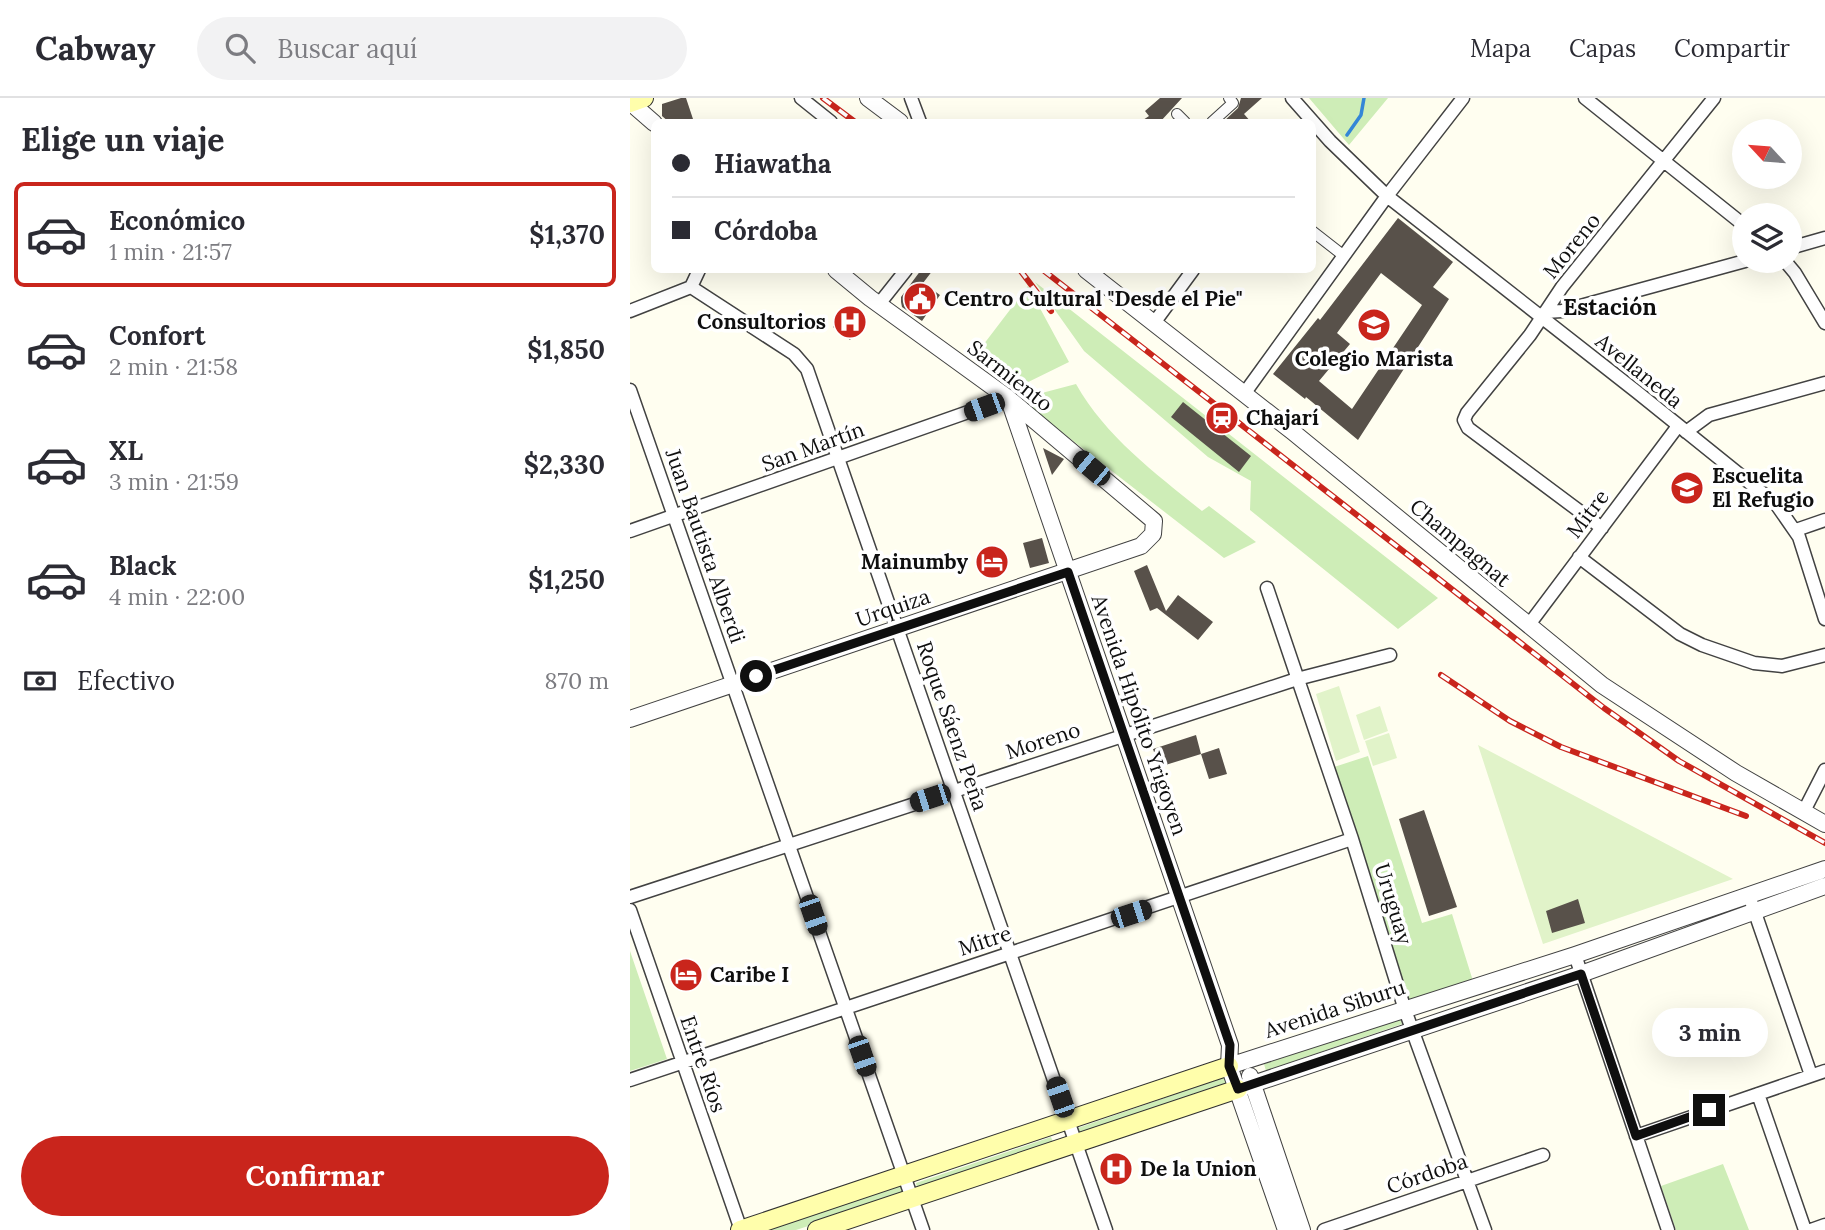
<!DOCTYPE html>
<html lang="es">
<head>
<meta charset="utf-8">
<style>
  body { margin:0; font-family:Lora,serif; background:#f2f2f3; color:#2b2b33; height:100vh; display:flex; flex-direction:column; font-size:26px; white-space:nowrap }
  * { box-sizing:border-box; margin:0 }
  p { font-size:23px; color:#7c7c81 }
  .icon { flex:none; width:38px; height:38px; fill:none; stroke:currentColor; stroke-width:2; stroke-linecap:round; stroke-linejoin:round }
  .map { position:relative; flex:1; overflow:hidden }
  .panel { display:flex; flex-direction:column; background:#fff; width:630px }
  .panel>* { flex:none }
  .top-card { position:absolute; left:21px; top:21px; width:665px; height:154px; border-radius:10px; box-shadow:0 7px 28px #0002; display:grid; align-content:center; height:154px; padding:0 21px; background:#fff }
  .needle { width:46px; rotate:296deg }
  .fabs { position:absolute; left:1102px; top:21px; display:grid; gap:14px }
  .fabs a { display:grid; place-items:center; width:70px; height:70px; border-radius:50%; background:#fff; box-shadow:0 7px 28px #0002; font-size:35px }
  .end { position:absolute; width:32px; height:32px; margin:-16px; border:9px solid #0f0f0f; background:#fff; box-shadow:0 0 0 4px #fff }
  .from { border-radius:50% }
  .bubble { position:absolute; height:49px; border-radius:24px; background:#fff; box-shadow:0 7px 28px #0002; font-size:23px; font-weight:800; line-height:49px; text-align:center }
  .car { position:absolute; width:21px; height:42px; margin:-21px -10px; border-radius:9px; box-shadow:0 0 5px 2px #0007; background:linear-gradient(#222 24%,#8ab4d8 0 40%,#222 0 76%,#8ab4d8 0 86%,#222 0) }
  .top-card b { display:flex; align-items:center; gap:24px; height:66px; font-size:26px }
  .top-card b+b { border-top:2px solid #e1e1e2 }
  .top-card i { width:18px; height:18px; background:#2b2b33 }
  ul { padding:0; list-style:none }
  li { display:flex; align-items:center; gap:21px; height:105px; margin:0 14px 10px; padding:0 7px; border:4px solid transparent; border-radius:10px }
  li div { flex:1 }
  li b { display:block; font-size:26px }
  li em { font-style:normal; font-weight:800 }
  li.selected { border-color:#c9251c }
  li>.icon { width:63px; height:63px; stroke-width:1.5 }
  h2 { padding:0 21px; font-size:32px; line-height:84px }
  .pay { display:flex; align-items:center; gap:18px; height:77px; padding:0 21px; font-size:26px }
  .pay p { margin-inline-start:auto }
  .primary-button { display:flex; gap:14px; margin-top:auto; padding:14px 21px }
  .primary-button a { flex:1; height:80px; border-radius:42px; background:#c9251c; color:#fff; font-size:28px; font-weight:800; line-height:80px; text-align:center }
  header { display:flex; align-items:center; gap:42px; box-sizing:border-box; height:98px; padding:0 35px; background:#fff; border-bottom:2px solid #e1e1e2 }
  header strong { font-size:33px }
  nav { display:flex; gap:38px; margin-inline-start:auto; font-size:24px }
  .search { width:490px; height:63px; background:#f2f2f3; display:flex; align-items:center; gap:18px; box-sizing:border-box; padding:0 24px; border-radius:38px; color:#7c7c81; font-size:26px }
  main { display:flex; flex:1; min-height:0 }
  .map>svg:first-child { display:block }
  .green { fill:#ceedb7 }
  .pitch { fill:#e1f3c9 }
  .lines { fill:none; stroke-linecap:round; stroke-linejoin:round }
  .stream { stroke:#3386d7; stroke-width:3.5 }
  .building { fill:#58514a; fill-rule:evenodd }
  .pedestrian-casing { stroke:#424242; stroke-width:12 }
  .minor-casing { stroke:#424242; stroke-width:15 }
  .tertiary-casing { stroke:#424242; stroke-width:18 }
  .secondary-casing { stroke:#313131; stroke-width:20 }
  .pedestrian { stroke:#fff; stroke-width:10 }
  .minor { stroke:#fff; stroke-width:12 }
  .tertiary { stroke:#fff; stroke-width:16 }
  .secondary { stroke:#fffeab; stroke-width:18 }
  .rail-casing { stroke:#c9251c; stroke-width:6 }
  .rail { stroke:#fff; stroke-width:3.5; stroke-dasharray:10; stroke-linecap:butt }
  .route { stroke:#0f0f0f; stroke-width:9 }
  .labels { text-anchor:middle; stroke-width:7; stroke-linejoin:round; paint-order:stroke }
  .street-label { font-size:21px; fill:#0f0f0f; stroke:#fff }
  .poi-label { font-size:21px; font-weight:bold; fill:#0f0f0f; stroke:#fff; text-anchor:start }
  .neighbourhood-label { font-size:23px; font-weight:bold; fill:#0f0f0f; stroke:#fff }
</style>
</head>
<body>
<header>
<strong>Cabway</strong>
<div class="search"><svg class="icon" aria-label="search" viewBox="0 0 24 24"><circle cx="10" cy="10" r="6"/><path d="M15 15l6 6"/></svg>Buscar aquí</div>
<nav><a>Mapa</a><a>Capas</a><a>Compartir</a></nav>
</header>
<main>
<section class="panel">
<h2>Elige un viaje</h2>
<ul>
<li class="selected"><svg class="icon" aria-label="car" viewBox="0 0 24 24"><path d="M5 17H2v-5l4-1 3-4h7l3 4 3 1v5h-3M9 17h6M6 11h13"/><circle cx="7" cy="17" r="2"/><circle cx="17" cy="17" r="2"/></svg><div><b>Económico</b><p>1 min · 21:57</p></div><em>$1,370</em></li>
<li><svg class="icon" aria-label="car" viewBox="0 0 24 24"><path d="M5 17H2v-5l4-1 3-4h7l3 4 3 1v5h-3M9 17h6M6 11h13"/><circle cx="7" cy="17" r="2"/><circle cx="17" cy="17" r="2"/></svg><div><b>Confort</b><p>2 min · 21:58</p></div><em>$1,850</em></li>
<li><svg class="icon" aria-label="car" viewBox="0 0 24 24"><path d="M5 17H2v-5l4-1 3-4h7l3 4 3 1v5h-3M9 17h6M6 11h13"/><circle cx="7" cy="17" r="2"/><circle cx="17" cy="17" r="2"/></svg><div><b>XL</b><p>3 min · 21:59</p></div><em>$2,330</em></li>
<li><svg class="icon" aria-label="car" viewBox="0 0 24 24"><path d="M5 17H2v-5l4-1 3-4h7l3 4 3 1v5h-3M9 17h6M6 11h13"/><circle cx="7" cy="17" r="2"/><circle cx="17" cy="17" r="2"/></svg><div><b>Black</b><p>4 min · 22:00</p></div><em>$1,250</em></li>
</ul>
<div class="pay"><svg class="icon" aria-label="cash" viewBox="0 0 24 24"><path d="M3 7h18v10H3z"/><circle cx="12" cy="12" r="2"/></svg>Efectivo<p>870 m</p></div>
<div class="primary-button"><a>Confirmar</a></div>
</section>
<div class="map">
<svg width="1195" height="1132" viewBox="0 0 1195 1132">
  <rect width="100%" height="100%" fill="#fffef0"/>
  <path class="green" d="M679,0h79l-39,47z
    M405,184l403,316 -40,31 -148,-119 1,-29 -43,-24 -124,-106z
    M398,188l41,76 -55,27 -40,-32z
    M446,286c30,53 79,89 126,127l7,-5 47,36 -32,16 -205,-159z
    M738,658l54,167 30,-9 21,67 -65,22 -77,-235z
    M0,853l37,108 -37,12z
    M770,919l2,7 -136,47 -2,-7z
    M598,978l2,6 -153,53 -2,-6z
    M421,1039l2,5 -136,46 -1,-5z
    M1093,1066l26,66h-73l-15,-44z
    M270,1085l4,12 -108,35h-39z"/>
  <path class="pitch" d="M709,588l21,66 -24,9 -20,-67z
    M750,608l8,25 -24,9 -8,-25z
    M759,635l8,25 -24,8 -8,-25z
    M848,647l255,134 -190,65z"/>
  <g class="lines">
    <path class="stream" d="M717,37l14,-20 3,-17"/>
  </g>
  <path class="building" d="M51,0h5l8,24h-25l-7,-6v-12z
    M530,0h22l-22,24h-20l9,-6 -4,-5z
    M611,0h21l-18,16 7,8h-28l15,-14z
    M768,120l55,44 -20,25 16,12 -91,141 -52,-43 -1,2 -32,-25 45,-56 2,2zM751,175l41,32 -70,104 -33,-28 31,-37 -13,-11z
    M291,172h12l-10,13 17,12 -18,26 -20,-14 -1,-5v-5z
    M220,207l16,12 -16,23 -17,-13z
    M553,304l68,54 -12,16 -68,-55z
    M413,350l21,11 -12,16z
    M412,440l7,25 -19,5 -7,-25z
    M517,467l19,46 12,-16 35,27 -15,18 -41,-32 -7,3 -16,-40z
    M566,637l5,19 -42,13 -6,-18z
    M589,650l8,26 -18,5 -8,-25z
    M794,712l33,97 -28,9 -30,-97z
    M948,801l7,24 -33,10 -6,-22z"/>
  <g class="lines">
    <defs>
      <path id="pedestrian" d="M547,16l8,8
        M582,24l21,-19 -4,-5
        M682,133l32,25"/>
      <path id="minor" d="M171,0l30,24
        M281,0l9,24
        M662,0l38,43 57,55 250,196 139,112 23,33 26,82
        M955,0l160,128
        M1160,150l35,-10
        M1155,163l10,12 30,50
        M61,189l103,67 13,15 299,861
        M249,206l27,-34
        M0,213l61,-24 8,-17
        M915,214l17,-1 183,-50
        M524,225l39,-53
        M0,292l293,840
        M614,296l143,-198 76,-98
        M1056,334l23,-17 116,-32
        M972,430l-134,-100 -4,-8 3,-7 63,-78 32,-48 152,-189
        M1166,432l29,-10
        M0,433l378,-133
        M949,459l101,77 22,11 52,18 28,3 43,-11
        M637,490l85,251 53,171 80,220
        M898,528l150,-200
        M1174,713l21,-41
        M0,799l667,-218 93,-24
        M1122,806l59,171
        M0,812l111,320
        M945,857l93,275
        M0,982l722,-241
        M1128,996l47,136
        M1006,1038l189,-65
        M694,1132l219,-75
        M1181,1132l14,-5"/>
      <path id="tertiary" d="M238,0l32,24
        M0,4l24,21
        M456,172l207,162 309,253 134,88 89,51
        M379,302l221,645 -1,21 57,164
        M0,621l511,-173 12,-12 1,-13 -146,-123 -138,-100 -34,-28
        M599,968l346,-111 250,-86
        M620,978l52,154
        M608,991l343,-115 244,-88"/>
      <path id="secondary" d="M0,5l14,-5
        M110,1132l489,-164
        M187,1132l421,-141"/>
    </defs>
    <use href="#pedestrian" class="pedestrian-casing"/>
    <use href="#minor" class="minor-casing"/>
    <use href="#tertiary" class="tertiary-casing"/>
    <use href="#secondary" class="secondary-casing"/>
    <use href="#pedestrian" class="pedestrian"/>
    <use href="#minor" class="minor"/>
    <use href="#tertiary" class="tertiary"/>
    <use href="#secondary" class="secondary"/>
    <defs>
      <path id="rail" d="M193,0l32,24
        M390,172l31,41
        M413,172l561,438 75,53 146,82
        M811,577l69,46 51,26 185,69"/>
    </defs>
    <use href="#rail" class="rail-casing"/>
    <use href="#rail" class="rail"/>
  </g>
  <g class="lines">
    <path class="route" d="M126,578l312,-104 162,473 -1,21 9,23 343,-115 55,162 73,-26"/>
  </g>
  <defs>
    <symbol id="civic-disc" viewBox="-11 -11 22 22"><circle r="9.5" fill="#c9251c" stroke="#fff"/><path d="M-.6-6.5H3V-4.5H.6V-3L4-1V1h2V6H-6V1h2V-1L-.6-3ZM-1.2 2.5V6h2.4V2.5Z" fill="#fff"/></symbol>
    <symbol id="hospital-disc" viewBox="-11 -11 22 22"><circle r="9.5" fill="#c9251c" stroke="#fff"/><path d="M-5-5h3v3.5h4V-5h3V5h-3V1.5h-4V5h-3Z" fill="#fff"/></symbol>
    <symbol id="school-disc" viewBox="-11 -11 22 22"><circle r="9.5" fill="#c9251c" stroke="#fff"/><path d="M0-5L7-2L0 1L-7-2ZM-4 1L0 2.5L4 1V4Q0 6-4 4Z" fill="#fff"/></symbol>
    <symbol id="station-disc" viewBox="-11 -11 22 22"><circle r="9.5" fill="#c9251c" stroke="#fff"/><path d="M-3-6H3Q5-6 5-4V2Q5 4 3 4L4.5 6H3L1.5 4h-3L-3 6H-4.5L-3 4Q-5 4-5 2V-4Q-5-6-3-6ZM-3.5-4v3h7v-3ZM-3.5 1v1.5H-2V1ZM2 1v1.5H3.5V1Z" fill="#fff"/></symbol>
    <symbol id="hotel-disc" viewBox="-11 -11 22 22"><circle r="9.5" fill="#c9251c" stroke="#fff"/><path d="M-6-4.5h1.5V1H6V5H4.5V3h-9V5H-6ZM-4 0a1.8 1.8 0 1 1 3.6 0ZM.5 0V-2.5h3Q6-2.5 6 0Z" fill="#fff"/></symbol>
  </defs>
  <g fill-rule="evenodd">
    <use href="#civic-disc" x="271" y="182" width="38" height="38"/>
    <use href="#hospital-disc" x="201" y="205" width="38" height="38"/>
    <use href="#school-disc" x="725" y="208" width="38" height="38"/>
    <use href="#station-disc" x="573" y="301" width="38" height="38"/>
    <use href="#school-disc" x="1038" y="371" width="38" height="38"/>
    <use href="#hotel-disc" x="343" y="445" width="38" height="38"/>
    <use href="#hotel-disc" x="37" y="858" width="38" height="38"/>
    <use href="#hospital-disc" x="467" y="1052" width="38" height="38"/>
  </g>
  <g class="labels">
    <g class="street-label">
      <text transform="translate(942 148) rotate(-51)" y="7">Moreno</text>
      <text transform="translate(1009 273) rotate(39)" y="7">Avellaneda</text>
      <text transform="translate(380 278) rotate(38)" y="7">Sarmiento</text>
      <text transform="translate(183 349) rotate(-20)" y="7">San Martín</text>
      <text transform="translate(958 416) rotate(-53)" y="7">Mitre</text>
      <text transform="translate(830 445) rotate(40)" y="7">Champagnat</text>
      <text transform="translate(75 448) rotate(71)" y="7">Juan Bautista Alberdi</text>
      <text transform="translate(263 510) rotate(-19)" y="7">Urquiza</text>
      <text transform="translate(509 617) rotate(71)" y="7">Avenida Hipólito Yrigoyen</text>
      <text transform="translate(322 628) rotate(71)" y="7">Roque Sáenz Peña</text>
      <text transform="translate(413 643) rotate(-18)" y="7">Moreno</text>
      <text transform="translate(763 806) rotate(73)" y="7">Uruguay</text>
      <text transform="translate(355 843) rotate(-18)" y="7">Mitre</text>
      <text transform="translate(705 911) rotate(-18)" y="7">Avenida Siburu</text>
      <text transform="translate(73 966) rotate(71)" y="7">Entre Ríos</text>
      <text transform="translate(797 1076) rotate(-19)" y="7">Córdoba</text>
    </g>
    <g class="poi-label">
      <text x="314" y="208">Centro Cultural "Desde el Pie"</text>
      <text x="196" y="231" text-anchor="end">Consultorios</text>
      <text x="744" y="268" text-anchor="middle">Colegio Marista</text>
      <text x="616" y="327">Chajarí</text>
      <text x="1082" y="385">Escuelita<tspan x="1082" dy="24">El Refugio</tspan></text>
      <text x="338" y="471" text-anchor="end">Mainumby</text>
      <text x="80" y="884">Caribe I</text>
      <text x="510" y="1078">De la Union</text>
    </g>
    <g class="neighbourhood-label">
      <text x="980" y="217">Estación</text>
    </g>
  </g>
</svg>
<div class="fabs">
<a><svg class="needle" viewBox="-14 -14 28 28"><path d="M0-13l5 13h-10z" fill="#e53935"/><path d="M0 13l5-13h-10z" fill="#7c7c81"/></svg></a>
<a><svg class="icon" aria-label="layers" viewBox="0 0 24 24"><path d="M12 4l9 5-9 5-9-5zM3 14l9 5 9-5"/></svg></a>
</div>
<i class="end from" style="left:126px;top:578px"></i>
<i class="end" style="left:1079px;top:1012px"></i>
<div class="bubble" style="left:1022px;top:910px;width:116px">3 min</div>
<i class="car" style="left:354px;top:309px;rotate:250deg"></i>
<i class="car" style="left:461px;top:370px;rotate:310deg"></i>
<i class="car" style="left:300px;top:700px;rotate:252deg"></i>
<i class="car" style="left:501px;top:816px;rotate:72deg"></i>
<i class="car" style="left:183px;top:817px;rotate:161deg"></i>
<i class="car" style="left:232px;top:958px;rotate:161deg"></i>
<i class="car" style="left:430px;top:999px;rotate:341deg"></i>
<div class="top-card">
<b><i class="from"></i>Hiawatha</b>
<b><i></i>Córdoba</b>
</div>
</div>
</main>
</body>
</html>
